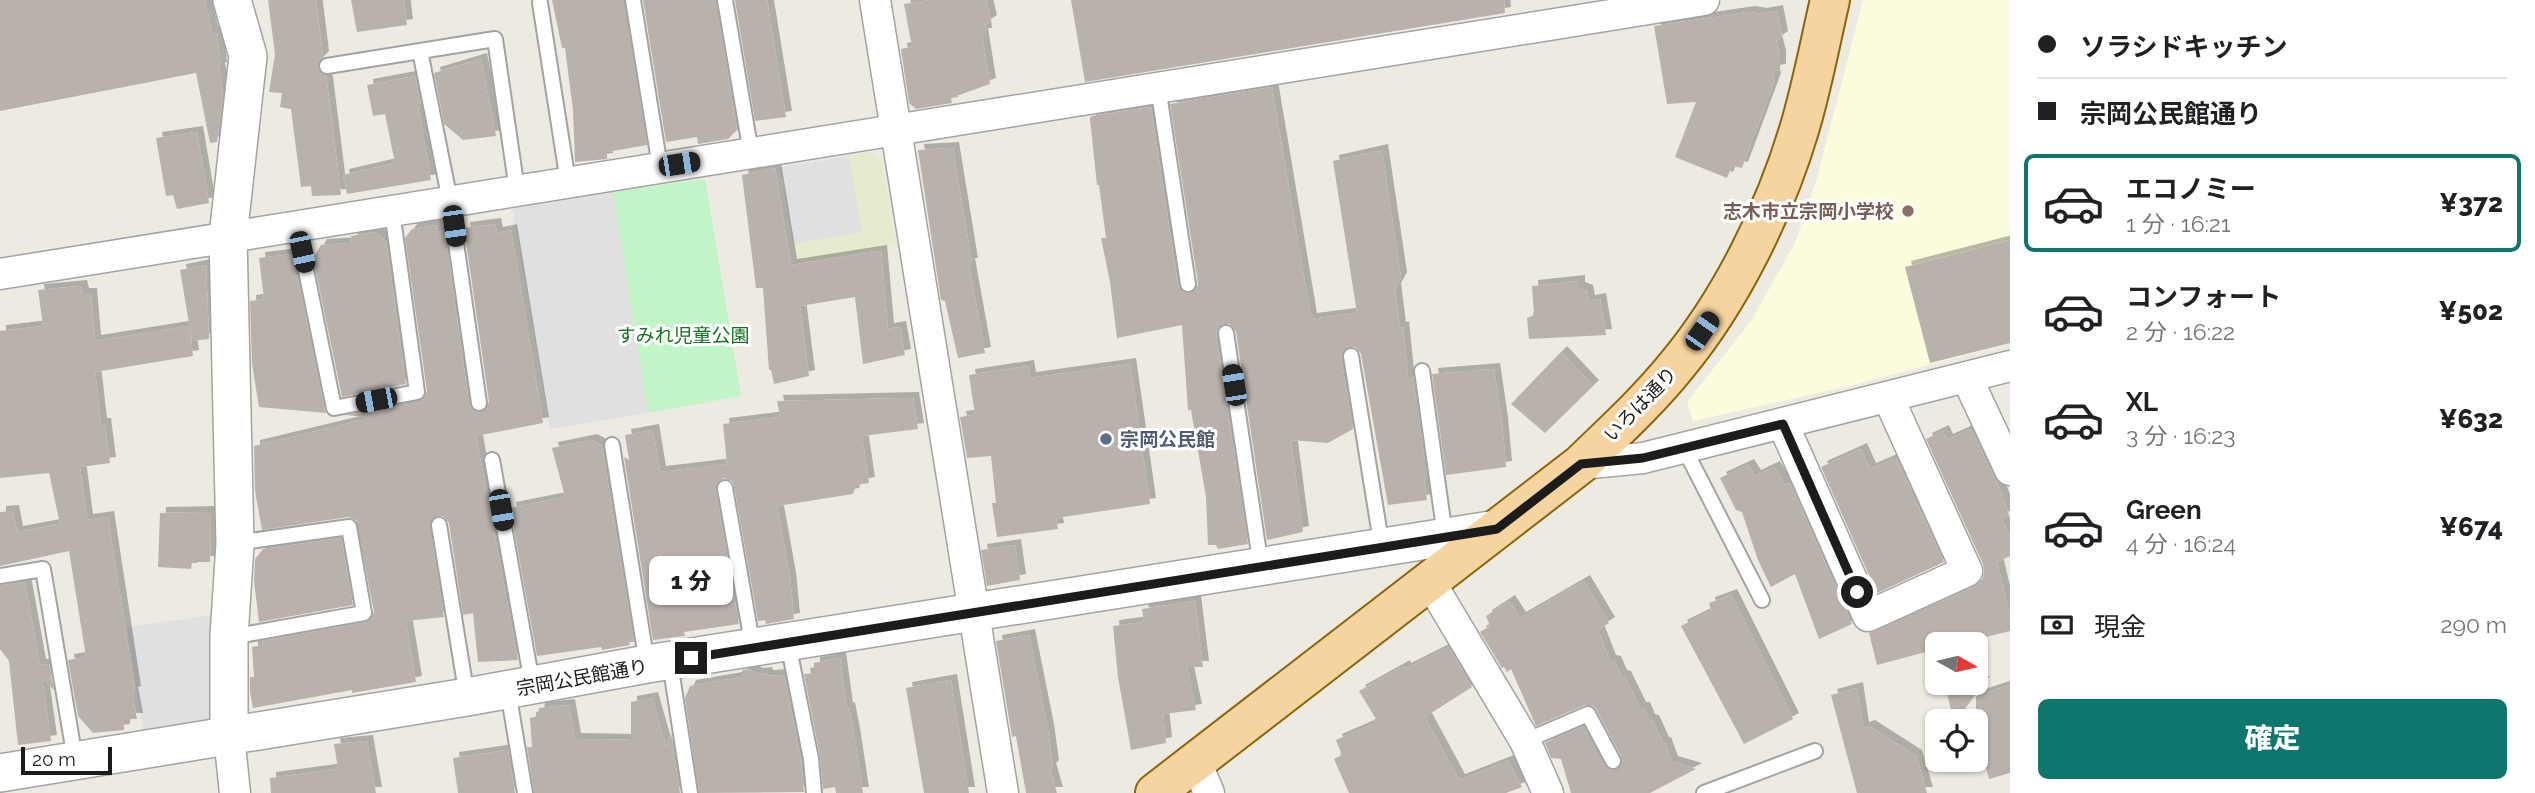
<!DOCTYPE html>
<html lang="ja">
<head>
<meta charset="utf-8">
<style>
  body { margin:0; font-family:Raleway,"Noto Sans JP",sans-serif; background:#f2f2f2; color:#202124; height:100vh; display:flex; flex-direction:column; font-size:26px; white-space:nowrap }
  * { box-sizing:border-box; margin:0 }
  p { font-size:23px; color:#757577 }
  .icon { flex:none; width:38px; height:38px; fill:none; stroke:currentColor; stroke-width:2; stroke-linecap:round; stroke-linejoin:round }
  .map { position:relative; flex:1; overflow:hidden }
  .side { display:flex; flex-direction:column; background:#fff; width:525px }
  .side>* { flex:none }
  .banner { display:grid; align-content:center; height:154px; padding:0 28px; background:#fff }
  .needle { width:46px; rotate:98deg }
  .tools { position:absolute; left:1925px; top:632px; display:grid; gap:14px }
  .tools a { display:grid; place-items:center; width:63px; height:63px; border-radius:10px; background:#fff; box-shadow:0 2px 5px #0004; font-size:35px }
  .scale { position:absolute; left:21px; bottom:18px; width:91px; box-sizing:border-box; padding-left:7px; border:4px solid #1c1c1c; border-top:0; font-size:19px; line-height:24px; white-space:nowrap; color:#1c1c1c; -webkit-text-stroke:5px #fff; paint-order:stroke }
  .end { position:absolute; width:32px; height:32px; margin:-16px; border:9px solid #1c1c1c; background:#fff; box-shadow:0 0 0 4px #fff }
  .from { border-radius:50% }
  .bubble { position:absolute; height:49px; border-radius:10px; background:#fff; box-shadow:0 2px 5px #0004; font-size:23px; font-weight:800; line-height:49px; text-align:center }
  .car { position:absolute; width:21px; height:42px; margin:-21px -10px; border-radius:9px; box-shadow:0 0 5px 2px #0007; background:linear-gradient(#222 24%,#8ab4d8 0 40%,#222 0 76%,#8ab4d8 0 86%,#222 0) }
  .banner b { display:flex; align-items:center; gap:24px; height:66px; font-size:26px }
  .banner b+b { border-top:2px solid #e0e0e0 }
  .banner i { width:18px; height:18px; background:#202124 }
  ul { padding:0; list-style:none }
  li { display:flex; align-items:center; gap:21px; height:98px; margin:0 14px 10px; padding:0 14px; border:4px solid transparent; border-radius:10px }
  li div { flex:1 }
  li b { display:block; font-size:26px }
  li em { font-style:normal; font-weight:800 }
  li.selected { border-color:#0f766e }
  li>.icon { width:63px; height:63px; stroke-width:1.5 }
  .pay { display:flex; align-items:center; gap:18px; height:77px; padding:0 28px; font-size:26px }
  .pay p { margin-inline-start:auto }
  .button { display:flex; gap:14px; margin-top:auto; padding:14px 28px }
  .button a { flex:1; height:80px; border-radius:10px; background:#0f766e; color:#fff; font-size:28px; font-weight:800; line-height:80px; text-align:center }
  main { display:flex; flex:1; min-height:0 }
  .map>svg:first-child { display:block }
  .education { fill:#fbfcdb }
  .farmland { fill:#e7ebce }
  .park { fill:#c1f5c8 }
  .parking { fill:#e0e0e0 }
  .building { fill:#b9b2ac; filter:url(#shadow) }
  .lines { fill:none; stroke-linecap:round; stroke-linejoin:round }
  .service-casing { stroke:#a3a3a3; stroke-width:18 }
  .minor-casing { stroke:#a3a3a3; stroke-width:33 }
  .tertiary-casing { stroke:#a3a3a3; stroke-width:40 }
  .primary-casing { stroke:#8a660a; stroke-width:42 }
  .service { stroke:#fff; stroke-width:14 }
  .minor { stroke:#fff; stroke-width:30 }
  .tertiary { stroke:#fff; stroke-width:37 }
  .primary { stroke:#f5d49f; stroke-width:38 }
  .route { stroke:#1c1c1c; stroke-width:9 }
  .education-dot { fill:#8d6e63; stroke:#fff; stroke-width:2.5 }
  .service-dot { fill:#5c6f8a; stroke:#fff; stroke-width:2.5 }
  .labels { text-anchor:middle; stroke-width:6; stroke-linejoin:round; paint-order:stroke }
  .education-label { font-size:19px; font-weight:bold; fill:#785e54; stroke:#fff; text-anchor:end }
  .park-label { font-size:19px; fill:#12721f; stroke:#fff }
  .street-label { font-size:19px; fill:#1c1c1c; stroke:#fff }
  .service-label { font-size:19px; font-weight:bold; fill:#4e5e75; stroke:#fff; text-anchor:start }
</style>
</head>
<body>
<main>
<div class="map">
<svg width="2010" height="793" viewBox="0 0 2010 793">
  <defs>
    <filter id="shadow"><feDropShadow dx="6" dy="-6" stdDeviation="0" flood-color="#0004"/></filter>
  </defs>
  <rect width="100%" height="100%" fill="#edeae2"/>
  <path class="education" d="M1863,0h147v343l-157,42 -160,36 -6,-19 64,-81 44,-78 22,-65z"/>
  <path class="farmland" d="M871,152l10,7 15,86 -100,18 -3,-19 68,-12 -12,-76z"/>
  <path class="park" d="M705,179l36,217 -93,17 -35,-221z"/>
  <path class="parking" d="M849,156l13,76 -69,12 -13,-77z
    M613,192l35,221 -98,16 -38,-222z
    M219,614l-8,106 -68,11 -16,-104z"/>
  <path class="building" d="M0,0h205l7,32 5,2 4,34h-2l4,27 -6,47 -7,1 -14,-70 -196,38z
    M268,0h48l7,57 -5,5 -1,5 3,6 6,2 15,120 -29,1 -1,-10 -10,1 -10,-78 -11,-2 2,-14 -13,-1 6,-38z
    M351,0h53l3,25 -50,7z
    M552,0h72l23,145 -40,7v7l-32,3 -2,-52 -8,-62h-3z
    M643,0h73l21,130 -9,9 -30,5 -1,-7 -31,5z
    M735,0h32l19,117 -31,4z
    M932,0h54l5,21 -6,4 1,9h-4l8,50 -39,14 1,5 -36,6 -7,-6 -8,-54 11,-2 -8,-43z
    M1071,0h433l1,13 -420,69z
    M1777,11l5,26 -6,4 4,15v14l-7,1 2,8 -33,89 -10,-2 -5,12 -52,-21 21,-55 -29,2 -13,-78 95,-14 12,2z
    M481,59l15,77 -33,4 -19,-16 -10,-51z
    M415,76l6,28 -4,-3 14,79 -84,14 -4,-19 52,-12 -10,-49 -12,2 -6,-31z
    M1272,87l39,232 46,-6 -24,-152 49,-11 19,128 -6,11 5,39 3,-1 5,49h5l14,101 -3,1 3,22 -39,5 -27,-151 -6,-7h-6l-7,5 -1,6 12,71 -25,14 -37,-3 12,92 -36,8 -31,-208 -6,-8h-6l-7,5 -1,5 32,210 -30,5 -2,-4h-8l-2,-48 -15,-87h-3l-6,-85 -65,13 -7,-56 -9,-44h5l-7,-53h-2l-7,-66 1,-3 60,-9 27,178 6,8h6l7,-5 1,-5 -28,-179z
    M197,132l12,71 -32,6 -4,-14 -7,1 -10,-58z
    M953,148l19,116h-3l16,89 -27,5 -13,-57 -4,-1 -23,-150z
    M775,168l16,97 90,-14 7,78 12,-2 5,28 -42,9 -8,-67 -55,9 9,70 -35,8 -3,-14h-2l-6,-82h-7l-14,-113z
    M495,224l2,9 14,-3 32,193 -67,13 42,224 -40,2 -5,-49 -10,2 -14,-92 -6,-7h-6l-7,5v6l14,90 -38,4 10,61 -64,11v-3l-99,18 -3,-16v-15h4l-2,-30 11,-2 -1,-4 104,-19 5,-2 3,-8 -18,-92 -8,-3 -86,13 -7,-39 -1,-45 117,-28 -25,-3 78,-16 3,-8 -22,-153 7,-9 25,-4 1,7 7,-1 24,173 7,8 9,-2 4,-8 -25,-174z
    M374,232l12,9 20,143 -64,13 -29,-139 8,-13 31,-2 -1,-7z
    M2010,240v103l-80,20 -25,-96z
    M293,254l32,156 1,3 -67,-6 -7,-43 -2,-63 14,-2 -5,-41z
    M206,265l3,74 -17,2 -12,-71z
    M1579,281v7l8,3 2,10 11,-2 6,36 -77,4 -2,-21 7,-3 -2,-29z
    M81,286l2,8h8l4,47 94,-15 4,30 -98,16 6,52h4l5,39 -30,4 7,53 21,-3 27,175 -3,1 5,26h-13v11l-31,3 -15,-17 -10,-56 18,-3 -17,-106 -69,15v-54l13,-1 4,21 43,-8 -11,-51 -49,5v-147l43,-5 -5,-36z
    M1561,352l32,34 -48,47 -34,-29z
    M1130,364l20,140 -94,14 2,11 -61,8 -5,-34h4l-5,-47 -24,2 -7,-41 15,-2 -6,-40 59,-9 2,12z
    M1494,369l8,54 4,44 -60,8 -14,-101z
    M913,398l5,31 -56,7 7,47 -13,2 -3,9 -76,12 13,72 4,41 -28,5 -1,-4 -7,1 -24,-135 -2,-5 -8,-3 -6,3 -2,9 23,134 -55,8 1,4 -32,4 -29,-183 5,3 -4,-25 28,-5 7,42 67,-8 -4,-40 57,-7 -3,-16z
    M1971,429l29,60 9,26 -8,3 9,19v19l-13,6 13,55v14l-52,13h-21v5l-60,16 -8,-32 105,-46 8,-6 2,-9 -1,-8 -57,-125 17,-8 4,9z
    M591,440l11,6 32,196h-5l1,3 -28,5 -1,-3 -64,9 -27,-148 55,-11 -13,-49z
    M1861,449l9,20 26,-11 48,104 -67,31 -56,-126z
    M1748,465l7,11 19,-9 11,18 5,-2 62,141 -33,15 -24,-65 -24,13 -13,-27 -16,-48 -6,-2 -16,-32z
    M211,512l-1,50h-18l-1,7 -33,-2 2,-54z
    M341,538l12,67 -94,17 -5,-41 1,-22 8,-10z
    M1015,545l5,35 -33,6 -6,-36z
    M1584,581l25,42 -11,7 12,31 5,1 6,14 4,1 15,31h4l5,12 4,1 10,22h2l7,19 24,7 -46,24h-79l-10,-34 -10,-1 -6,-15 39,-17 23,43 6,2 8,-6v-9l-25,-47 -3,-3 -8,-1 -49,21 -25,-57 -4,3 -3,-5 -2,1 -22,-36 10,-6 -4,-10 23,-15 11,17z
    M25,582l15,83 9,-1 5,26 -12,-12 9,63 -33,4 -9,-84 -9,-12v-64z
    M1731,595l62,124 -49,25 -63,-118 30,-15 -2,-8z
    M1195,601l8,66h-16l9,43 -33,4 3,29 -35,7 -13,-73 -5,-51 31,-4 -2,-13z
    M1029,635l19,95 5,36 -3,3 7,24h-31l-10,-57 -4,1 -16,-96z
    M1449,647l23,40 -47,30 34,63 49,-19 14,26 -16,6h-157l-15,-34 8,-4 -6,-15 39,-17 -2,-3 3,-1 -17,-28 45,-25 1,3z
    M840,658l7,51 2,-1 5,26 9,59h-27l-1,-6 -12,2 -3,-32 -16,-83 10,-1v-10z
    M748,669l9,5 9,-1 1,3 17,-1 17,85 3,32 -105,1 -14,-95 5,-12 52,-9v-7z
    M951,680l18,113h-45l-18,-105z
    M1944,682h40l-30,39z
    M2010,685v88l-21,6 -3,-11 -10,-14v-58z
    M1857,688l6,40 6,-2 47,30 11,37h-70l-26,-98z
    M652,698l14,49 5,-14 9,60h-146l-7,-46h5l-2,-29 8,-2 1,-8 30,-3 6,34 56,1v-38z
    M367,741l9,52h-105l-1,-15 68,-9 -4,-25z
    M508,750l7,43h-57l-5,-35z"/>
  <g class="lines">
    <defs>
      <path id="service" d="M633,0l27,167
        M725,0l26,153
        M540,3l28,179
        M420,51l30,150 29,202
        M327,66l168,-27 22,151
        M1158,87l30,197
        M297,226l37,182 83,-16 -25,-181
        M1226,333l35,234
        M1351,356l31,192
        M1422,371l23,165
        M612,445l35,219
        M1684,448l78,152
        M492,460l40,223
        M725,488l28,160
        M439,525l28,172
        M0,576l43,-7 32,190
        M231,637l133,-24 -15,-86 -113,16
        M788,643l23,116 3,34
        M670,662l20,131
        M508,691l17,102
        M1525,741l63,-27 25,47
        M1704,793l111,-42"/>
      <path id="minor" d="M875,0l128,793
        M0,274l1704,-274
        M1967,378l43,92
        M1783,424l85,192 99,-45 -79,-174
        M1581,464l62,-6 367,-92
        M1430,582l95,159 23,52
        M229,736l6,57
        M1196,762l13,31"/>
      <path id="tertiary" d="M229,736v-99l6,-93 -7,-307 20,-181 -16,-56
        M0,773l467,-76 180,-33 850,-135"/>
      <path id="primary" d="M1155,793l426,-329c33,-32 67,-63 96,-99 54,-65 98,-155 122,-235 13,-43 21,-87 31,-130"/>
    </defs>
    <use href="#service" class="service-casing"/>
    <use href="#minor" class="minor-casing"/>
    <use href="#tertiary" class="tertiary-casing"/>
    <use href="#primary" class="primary-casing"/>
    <use href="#service" class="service"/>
    <use href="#minor" class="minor"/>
    <use href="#tertiary" class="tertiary"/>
    <use href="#primary" class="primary"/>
  </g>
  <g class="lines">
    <path class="route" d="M691,658l806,-129 84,-65 62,-6 140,-34 74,168"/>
  </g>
  <circle class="education-dot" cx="1908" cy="211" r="7"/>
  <circle class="service-dot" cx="1106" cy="439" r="7"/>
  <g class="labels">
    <g class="education-label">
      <text x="1894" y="218">志木市立宗岡小学校</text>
    </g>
    <g class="park-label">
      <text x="683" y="342">すみれ児童公園</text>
    </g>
    <g class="street-label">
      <text transform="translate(1640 404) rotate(-46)" y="7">いろは通り</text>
      <text transform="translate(582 677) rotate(-10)" y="7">宗岡公民館通り</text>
    </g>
    <g class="service-label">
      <text x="1120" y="446">宗岡公民館</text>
    </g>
  </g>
</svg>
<div class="tools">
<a><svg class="needle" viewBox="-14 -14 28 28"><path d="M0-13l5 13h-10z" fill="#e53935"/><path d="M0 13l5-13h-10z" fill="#757577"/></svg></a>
<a><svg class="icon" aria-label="locate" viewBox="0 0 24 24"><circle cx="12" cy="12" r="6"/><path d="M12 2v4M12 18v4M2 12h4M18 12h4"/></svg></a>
</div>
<div class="scale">20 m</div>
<i class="end from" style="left:1857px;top:592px"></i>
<i class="end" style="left:691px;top:658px"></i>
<div class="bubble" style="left:649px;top:556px;width:84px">1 分</div>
<i class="car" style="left:679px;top:164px;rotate:81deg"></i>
<i class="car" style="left:454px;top:226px;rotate:172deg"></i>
<i class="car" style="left:302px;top:252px;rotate:168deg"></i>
<i class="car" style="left:1702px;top:331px;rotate:35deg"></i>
<i class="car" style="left:1234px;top:385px;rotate:351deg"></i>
<i class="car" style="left:376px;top:400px;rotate:259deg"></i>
<i class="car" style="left:501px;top:510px;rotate:170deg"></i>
</div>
<section class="side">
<div class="banner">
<b><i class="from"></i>ソラシドキッチン</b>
<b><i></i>宗岡公民館通り</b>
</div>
<ul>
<li class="selected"><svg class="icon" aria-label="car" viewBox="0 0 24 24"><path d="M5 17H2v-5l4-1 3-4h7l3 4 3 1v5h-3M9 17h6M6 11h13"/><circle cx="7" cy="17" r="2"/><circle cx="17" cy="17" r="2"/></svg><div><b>エコノミー</b><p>1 分 · 16:21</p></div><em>¥372</em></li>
<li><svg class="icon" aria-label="car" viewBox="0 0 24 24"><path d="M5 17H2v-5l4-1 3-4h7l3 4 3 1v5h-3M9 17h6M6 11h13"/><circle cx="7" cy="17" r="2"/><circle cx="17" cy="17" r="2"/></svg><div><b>コンフォート</b><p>2 分 · 16:22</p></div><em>¥502</em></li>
<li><svg class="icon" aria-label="car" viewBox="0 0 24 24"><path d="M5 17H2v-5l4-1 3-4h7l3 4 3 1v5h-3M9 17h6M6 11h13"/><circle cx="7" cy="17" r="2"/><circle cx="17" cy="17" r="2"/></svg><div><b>XL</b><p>3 分 · 16:23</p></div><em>¥632</em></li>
<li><svg class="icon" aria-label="car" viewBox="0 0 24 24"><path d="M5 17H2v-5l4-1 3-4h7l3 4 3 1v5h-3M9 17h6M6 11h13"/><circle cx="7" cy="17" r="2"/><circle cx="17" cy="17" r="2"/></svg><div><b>Green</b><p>4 分 · 16:24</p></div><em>¥674</em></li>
</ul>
<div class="pay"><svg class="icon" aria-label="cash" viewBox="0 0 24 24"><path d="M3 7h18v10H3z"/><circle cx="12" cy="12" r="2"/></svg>現金<p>290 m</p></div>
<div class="button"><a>確定</a></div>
</section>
</main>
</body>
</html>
